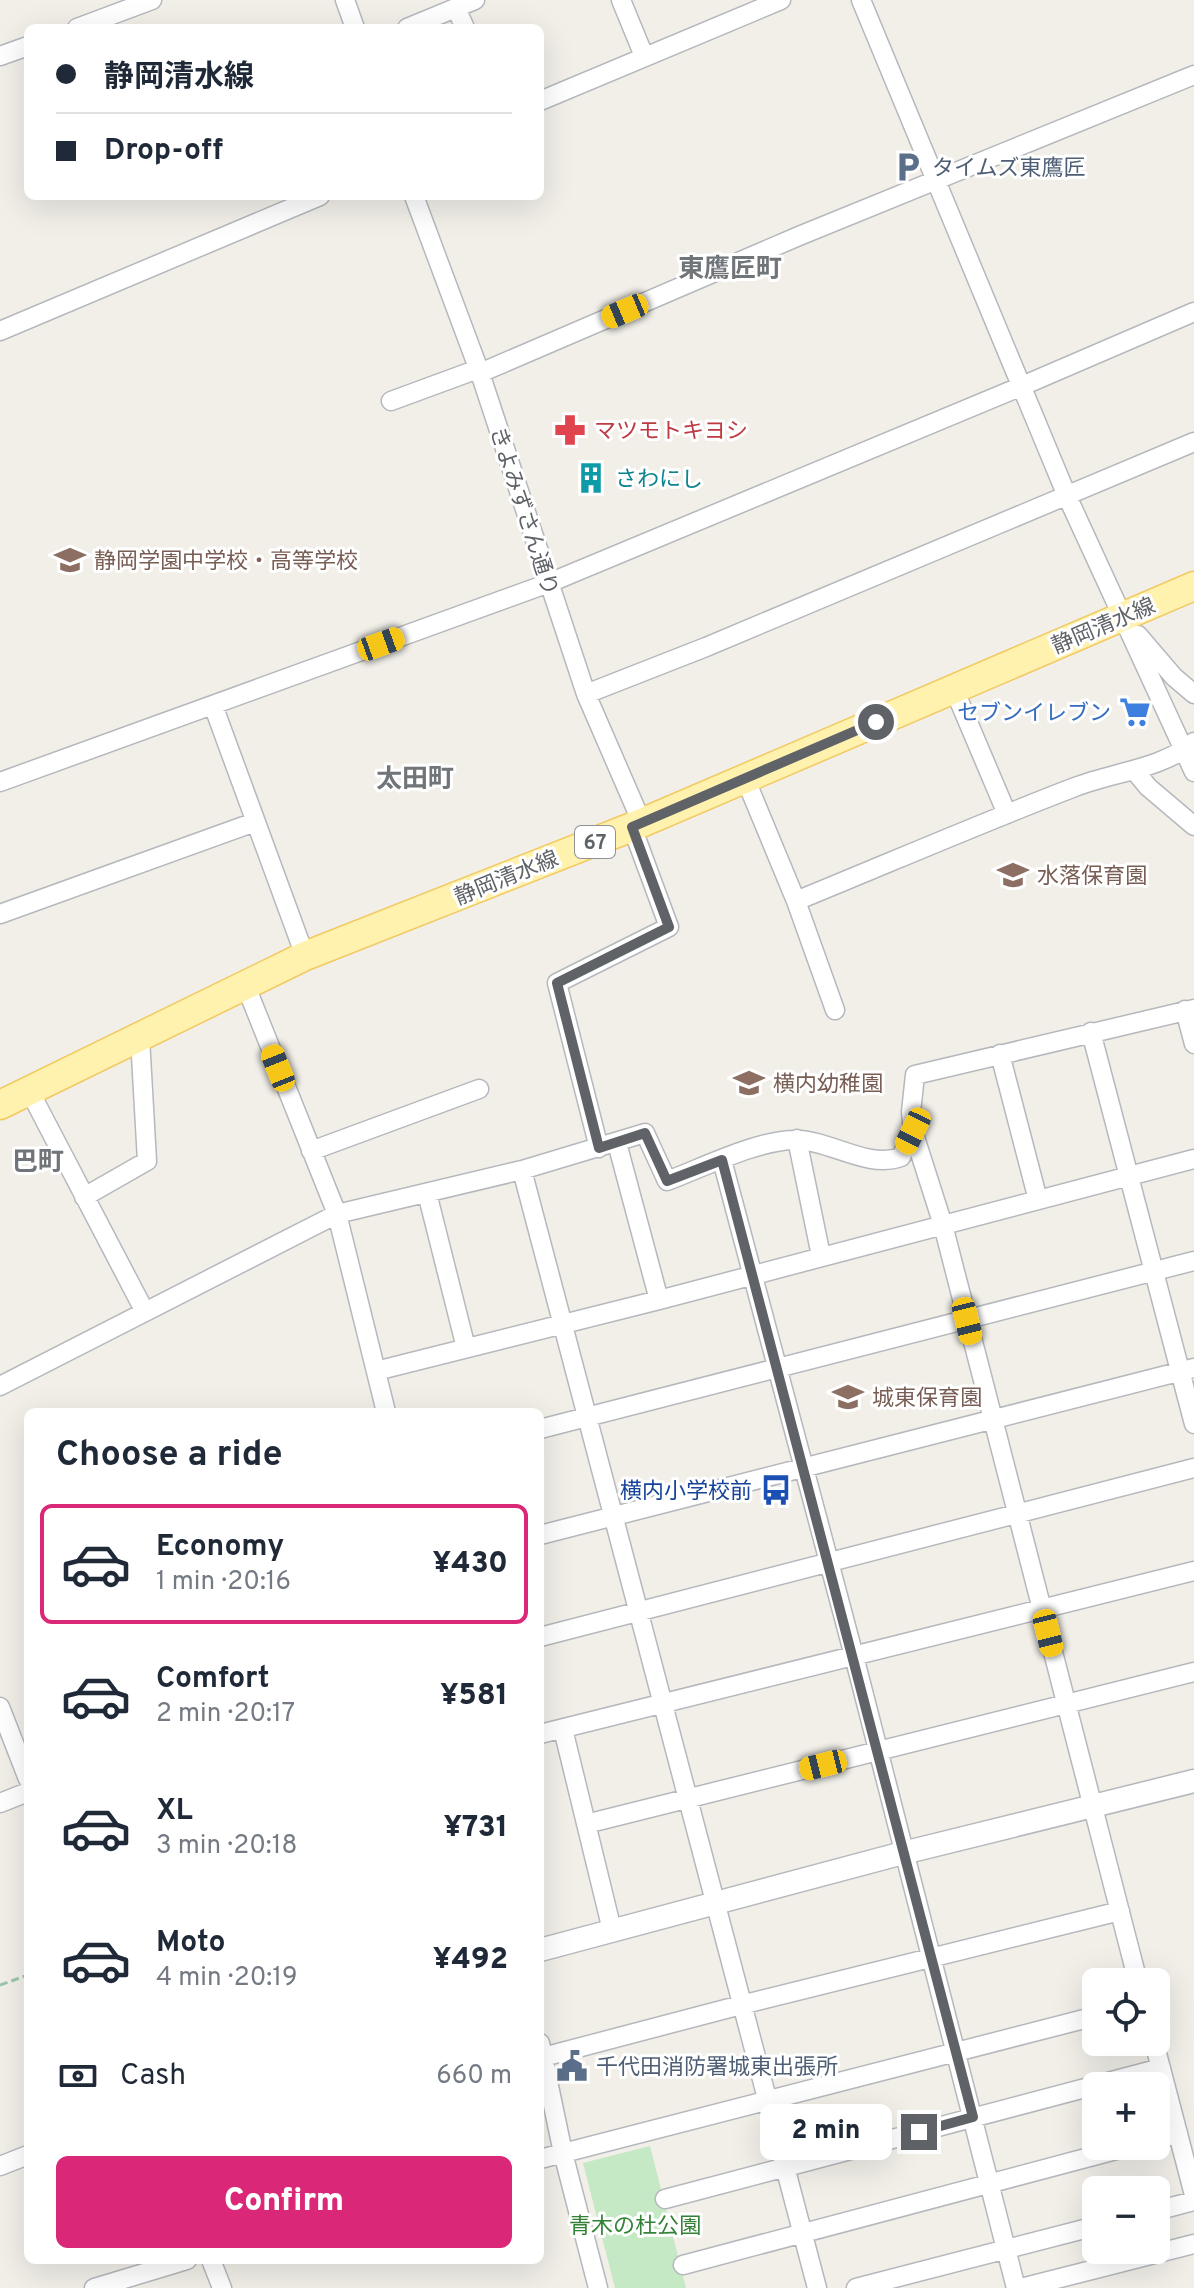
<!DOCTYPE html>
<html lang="en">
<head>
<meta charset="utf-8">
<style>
  body { margin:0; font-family:Overpass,"Noto Sans JP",sans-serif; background:#f6f6f7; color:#1f2937; height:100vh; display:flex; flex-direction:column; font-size:30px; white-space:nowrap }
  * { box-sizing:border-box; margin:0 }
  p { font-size:26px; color:#747a83 }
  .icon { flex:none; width:44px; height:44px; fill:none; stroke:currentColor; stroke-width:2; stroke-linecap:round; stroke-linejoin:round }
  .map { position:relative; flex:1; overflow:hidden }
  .panel { position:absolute; left:24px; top:1408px; width:520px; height:856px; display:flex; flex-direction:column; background:#fff; border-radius:12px; box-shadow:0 8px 32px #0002 }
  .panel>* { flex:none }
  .top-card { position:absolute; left:24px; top:24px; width:520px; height:176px; border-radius:12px; box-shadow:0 8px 32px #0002; display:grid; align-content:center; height:176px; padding:0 32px; background:#fff }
  .fabs { position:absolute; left:1082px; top:1968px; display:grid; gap:16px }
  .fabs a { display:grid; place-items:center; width:88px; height:88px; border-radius:12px; background:#fff; box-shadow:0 8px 32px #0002; font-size:40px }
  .end { position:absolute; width:36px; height:36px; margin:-18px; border:10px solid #5f6368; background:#fff; box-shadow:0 0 0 4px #fff }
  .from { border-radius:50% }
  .bubble { position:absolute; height:56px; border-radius:12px; background:#fff; box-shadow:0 8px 32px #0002; font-size:26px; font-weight:800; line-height:56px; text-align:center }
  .car { position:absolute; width:24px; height:48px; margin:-24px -12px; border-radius:10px; box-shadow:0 0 6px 2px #0007; background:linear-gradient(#f5c518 24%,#345 0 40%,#f5c518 0 76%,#345 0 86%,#f5c518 0) }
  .top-card b { display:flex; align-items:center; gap:28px; height:76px; font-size:30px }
  .top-card b+b { border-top:2px solid #e0e1e3 }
  .top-card i { width:20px; height:20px; background:#1f2937 }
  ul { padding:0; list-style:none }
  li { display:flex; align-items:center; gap:24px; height:120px; margin:0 16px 12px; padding:0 16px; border:4px solid transparent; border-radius:12px }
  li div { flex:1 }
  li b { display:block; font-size:30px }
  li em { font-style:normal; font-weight:800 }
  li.selected { border-color:#db2777 }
  li>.icon { width:72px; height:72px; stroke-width:1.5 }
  h2 { padding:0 32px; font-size:36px; line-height:96px }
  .pay { display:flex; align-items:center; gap:20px; height:88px; padding:0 32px; font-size:30px }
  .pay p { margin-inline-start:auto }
  .action { display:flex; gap:16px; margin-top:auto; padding:16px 32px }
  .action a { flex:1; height:92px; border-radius:12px; background:#db2777; color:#fff; font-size:32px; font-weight:800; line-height:92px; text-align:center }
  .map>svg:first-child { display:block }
  .green { fill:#c5e8c5 }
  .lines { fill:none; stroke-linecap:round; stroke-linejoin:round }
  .minor-casing { stroke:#b5b8bc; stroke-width:21 }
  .tertiary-casing { stroke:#b5b8bc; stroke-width:25 }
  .primary-casing { stroke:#f2c960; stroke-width:31 }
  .path { stroke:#9cc7a9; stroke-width:3; stroke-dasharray:8 4; stroke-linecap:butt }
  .minor { stroke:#fff; stroke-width:18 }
  .tertiary { stroke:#fff; stroke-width:22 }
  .primary { stroke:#fff2af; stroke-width:28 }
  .route { stroke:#5f6368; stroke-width:10 }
  .labels { text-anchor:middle; stroke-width:6; stroke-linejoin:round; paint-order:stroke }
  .shield { fill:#fff; stroke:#8f9295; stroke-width:2 }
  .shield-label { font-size:20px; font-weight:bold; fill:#5f6368 }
  .service-label { font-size:22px; fill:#4e5e75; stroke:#fff; text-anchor:start }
  .health-label { font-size:22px; fill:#be3a42; stroke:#fff; text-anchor:start }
  .culture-label { font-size:22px; fill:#0d838f; stroke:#fff; text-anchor:start }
  .street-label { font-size:22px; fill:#5f6368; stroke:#fff }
  .education-label { font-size:22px; fill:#785e54; stroke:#fff; text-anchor:start }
  .shop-label { font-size:22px; fill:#366cbe; stroke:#fff; text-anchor:end }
  .transit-label { font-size:22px; fill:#164399; stroke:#fff; text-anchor:end }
  .park-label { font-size:22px; fill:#348238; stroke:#fff }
  .quarter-label { font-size:26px; font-weight:bold; fill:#70757a; stroke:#fff }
</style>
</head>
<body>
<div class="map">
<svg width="1194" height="2288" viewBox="0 0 1194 2288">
  <rect width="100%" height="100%" fill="#f1efe8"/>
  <path class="green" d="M650,2146l36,142h-71l-32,-125z"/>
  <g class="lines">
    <defs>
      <path id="minor" d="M345,0l10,28
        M621,0l23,56
        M861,0l206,496 127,276
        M456,8l9,20
        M77,28l75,-28
        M407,28l68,-28
        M0,56l28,-10
        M540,101l241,-101
        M414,196l66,177 106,321 56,129
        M0,331l320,-135
        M480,373l319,-137 395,-161
        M391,401l87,-32
        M1138,635l36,42 20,17
        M954,689l53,125
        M586,694l120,-47 488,-205
        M213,705l92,251
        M1134,770l14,17 46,39
        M745,778l51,123 39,109
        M0,782l549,-199 473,-197 172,-74
        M796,901c93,-38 185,-78 279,-114 38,-15 87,-18 119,-45
        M0,914l255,-92
        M245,984l92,230 49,198
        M1185,1010l9,34
        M1091,1032l103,392
        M1000,1054l38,146
        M29,1090l116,222
        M797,1139l24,117
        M617,1143l42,157
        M599,1148l-42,-165 112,-56 -37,-100
        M311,1151l168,-62
        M722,1160l132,496 162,632
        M522,1170l295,1118
        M427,1193l39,155
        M84,1197l63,-36 -7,-123
        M376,1371l283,-71 535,-141
        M0,1386l337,-172 185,-44 123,-37 22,48c35,-13 95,-43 131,-41 33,1 70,29 103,17l12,-26
        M540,1429l654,-168
        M540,1535l654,-167
        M540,1637l654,-169
        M0,1707l28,72
        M563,1729l49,201
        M540,1734l654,-163
        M0,1803l28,-11
        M586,1824l608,-152
        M1138,1982l-195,-757 -30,-94 -2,-19 4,-37 279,-66
        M1154,2042l40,153
        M540,2043l23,110 35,135
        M543,2057l198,-52 379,-94
        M1156,2139l22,-6
        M540,2159l556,-143
        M0,2166l28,-11
        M665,2199l496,-131
        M1156,2211l38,-10
        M211,2260l11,28
        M683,2265l448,-119
        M94,2288l93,-28
        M856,2288l240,-62
        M1021,2288l173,-44"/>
      <path id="tertiary" d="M540,1950l363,-97 291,-72"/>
      <path id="primary" d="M0,1105l305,-149 327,-129 562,-241"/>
    </defs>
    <use href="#minor" class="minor-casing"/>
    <use href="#tertiary" class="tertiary-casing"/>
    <use href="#primary" class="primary-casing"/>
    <path class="path" d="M0,1985l28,-10"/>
    <use href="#minor" class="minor"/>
    <use href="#tertiary" class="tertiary"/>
    <use href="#primary" class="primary"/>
  </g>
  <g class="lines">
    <path class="route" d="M876,722l-244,105 37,100 -112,56 42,165 46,-15 22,48 55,-21 251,957 -54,15"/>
  </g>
  <defs>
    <symbol id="parking-bare" viewBox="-9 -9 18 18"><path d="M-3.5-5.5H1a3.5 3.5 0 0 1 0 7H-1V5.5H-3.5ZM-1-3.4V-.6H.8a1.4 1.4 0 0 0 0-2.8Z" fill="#5c6f8a" stroke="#fff" stroke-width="2.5" paint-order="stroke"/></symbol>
    <symbol id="pharmacy-bare" viewBox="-9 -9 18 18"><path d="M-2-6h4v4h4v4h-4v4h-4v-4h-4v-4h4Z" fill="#e0444e" stroke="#fff" stroke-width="2.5" paint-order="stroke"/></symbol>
    <symbol id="building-bare" viewBox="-9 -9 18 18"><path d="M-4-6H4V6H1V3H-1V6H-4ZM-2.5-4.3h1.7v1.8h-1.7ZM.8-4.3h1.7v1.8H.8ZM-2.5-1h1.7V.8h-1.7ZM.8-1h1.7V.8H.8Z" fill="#0f9aa8" stroke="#fff" stroke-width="2.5" paint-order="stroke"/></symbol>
    <symbol id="school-bare" viewBox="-9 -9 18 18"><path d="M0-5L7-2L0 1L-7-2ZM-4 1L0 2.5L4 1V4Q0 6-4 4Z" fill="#8d6e63" stroke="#fff" stroke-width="2.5" paint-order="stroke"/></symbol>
    <symbol id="supermarket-bare" viewBox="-9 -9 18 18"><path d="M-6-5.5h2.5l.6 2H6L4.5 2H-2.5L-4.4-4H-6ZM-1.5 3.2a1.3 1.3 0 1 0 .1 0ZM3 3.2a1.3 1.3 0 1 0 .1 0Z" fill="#3f7fe0" stroke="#fff" stroke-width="2.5" paint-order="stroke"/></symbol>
    <symbol id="bus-bare" viewBox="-9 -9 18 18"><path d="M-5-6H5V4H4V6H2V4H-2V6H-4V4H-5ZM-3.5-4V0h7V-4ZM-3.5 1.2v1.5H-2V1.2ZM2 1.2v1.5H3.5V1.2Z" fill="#1a4fb4" stroke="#fff" stroke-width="2.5" paint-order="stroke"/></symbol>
    <symbol id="civic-bare" viewBox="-9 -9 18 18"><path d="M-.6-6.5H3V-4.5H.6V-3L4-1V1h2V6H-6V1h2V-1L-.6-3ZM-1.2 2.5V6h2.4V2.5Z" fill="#5c6f8a" stroke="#fff" stroke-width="2.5" paint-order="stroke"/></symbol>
  </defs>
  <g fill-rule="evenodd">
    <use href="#parking-bare" x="886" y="145" width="44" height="44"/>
    <use href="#pharmacy-bare" x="548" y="408" width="44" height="44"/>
    <use href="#building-bare" x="569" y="456" width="44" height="44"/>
    <use href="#school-bare" x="48" y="538" width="44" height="44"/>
    <use href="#supermarket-bare" x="1113" y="690" width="44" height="44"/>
    <use href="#school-bare" x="991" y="853" width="44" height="44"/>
    <use href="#school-bare" x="727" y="1061" width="44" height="44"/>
    <use href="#school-bare" x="826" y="1375" width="44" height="44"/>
    <use href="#bus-bare" x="754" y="1468" width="44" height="44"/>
    <use href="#civic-bare" x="550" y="2044" width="44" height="44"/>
  </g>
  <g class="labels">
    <rect class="shield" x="575" y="826" width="40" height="32" rx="6"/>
    <g class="shield-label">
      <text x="595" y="849">67</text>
    </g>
    <g class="service-label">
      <text x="932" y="175">タイムズ東鷹匠</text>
      <text x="596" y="2074">千代田消防署城東出張所</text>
    </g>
    <g class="health-label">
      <text x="594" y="438">マツモトキヨシ</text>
    </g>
    <g class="culture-label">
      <text x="615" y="486">さわにし</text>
    </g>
    <g class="street-label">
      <text transform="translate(525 511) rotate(72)" y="8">きよみずさん通り</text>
      <text transform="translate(1103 625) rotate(-23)" y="8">静岡清水線</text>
      <text transform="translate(506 877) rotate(-22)" y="8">静岡清水線</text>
    </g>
    <g class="education-label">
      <text x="94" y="568">静岡学園中学校・高等学校</text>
      <text x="1037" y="883">水落保育園</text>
      <text x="773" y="1091">横内幼稚園</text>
      <text x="872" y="1405">城東保育園</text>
    </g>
    <g class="shop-label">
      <text x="1111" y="720">セブンイレブン</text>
    </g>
    <g class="transit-label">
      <text x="752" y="1498">横内小学校前</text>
    </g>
    <g class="park-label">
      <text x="635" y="2233">青木の杜公園</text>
    </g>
    <g class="quarter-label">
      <text x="730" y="277">東鷹匠町</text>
      <text x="415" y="787">太田町</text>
      <text x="38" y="1170">巴町</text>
    </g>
  </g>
</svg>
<div class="fabs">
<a><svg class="icon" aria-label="locate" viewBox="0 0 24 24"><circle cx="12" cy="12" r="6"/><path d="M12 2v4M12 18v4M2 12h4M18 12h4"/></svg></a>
<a>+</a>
<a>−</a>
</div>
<i class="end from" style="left:876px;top:722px"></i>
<i class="end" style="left:919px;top:2132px"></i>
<div class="bubble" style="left:760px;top:2104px;width:132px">2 min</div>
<i class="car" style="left:625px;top:311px;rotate:247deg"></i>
<i class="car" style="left:381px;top:644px;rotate:70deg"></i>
<i class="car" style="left:278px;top:1068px;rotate:338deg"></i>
<i class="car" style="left:913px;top:1131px;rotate:206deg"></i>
<i class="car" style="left:967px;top:1321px;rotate:166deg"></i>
<i class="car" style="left:1048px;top:1633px;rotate:166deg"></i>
<i class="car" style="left:823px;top:1765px;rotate:256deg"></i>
<div class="top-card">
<b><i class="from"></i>静岡清水線</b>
<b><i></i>Drop-off</b>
</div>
<section class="panel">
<h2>Choose a ride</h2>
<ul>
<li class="selected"><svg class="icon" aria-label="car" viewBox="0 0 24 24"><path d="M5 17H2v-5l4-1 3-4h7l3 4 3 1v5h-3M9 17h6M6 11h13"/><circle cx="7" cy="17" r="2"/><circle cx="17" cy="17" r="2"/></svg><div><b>Economy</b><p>1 min · 20:16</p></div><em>¥430</em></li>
<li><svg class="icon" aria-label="car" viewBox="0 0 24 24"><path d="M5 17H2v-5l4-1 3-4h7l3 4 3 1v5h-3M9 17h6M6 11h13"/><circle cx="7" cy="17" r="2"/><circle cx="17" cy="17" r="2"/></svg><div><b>Comfort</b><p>2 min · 20:17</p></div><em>¥581</em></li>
<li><svg class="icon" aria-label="car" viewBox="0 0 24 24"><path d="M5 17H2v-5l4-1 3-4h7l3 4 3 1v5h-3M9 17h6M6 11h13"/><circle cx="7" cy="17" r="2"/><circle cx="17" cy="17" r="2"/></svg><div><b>XL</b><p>3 min · 20:18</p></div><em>¥731</em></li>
<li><svg class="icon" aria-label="car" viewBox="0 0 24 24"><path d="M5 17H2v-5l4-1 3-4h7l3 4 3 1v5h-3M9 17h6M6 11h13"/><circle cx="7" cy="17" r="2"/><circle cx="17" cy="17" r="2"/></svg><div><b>Moto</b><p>4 min · 20:19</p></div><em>¥492</em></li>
</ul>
<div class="pay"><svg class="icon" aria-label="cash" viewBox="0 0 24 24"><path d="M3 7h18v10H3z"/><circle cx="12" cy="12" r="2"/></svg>Cash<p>660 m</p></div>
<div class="action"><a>Confirm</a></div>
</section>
</div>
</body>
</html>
